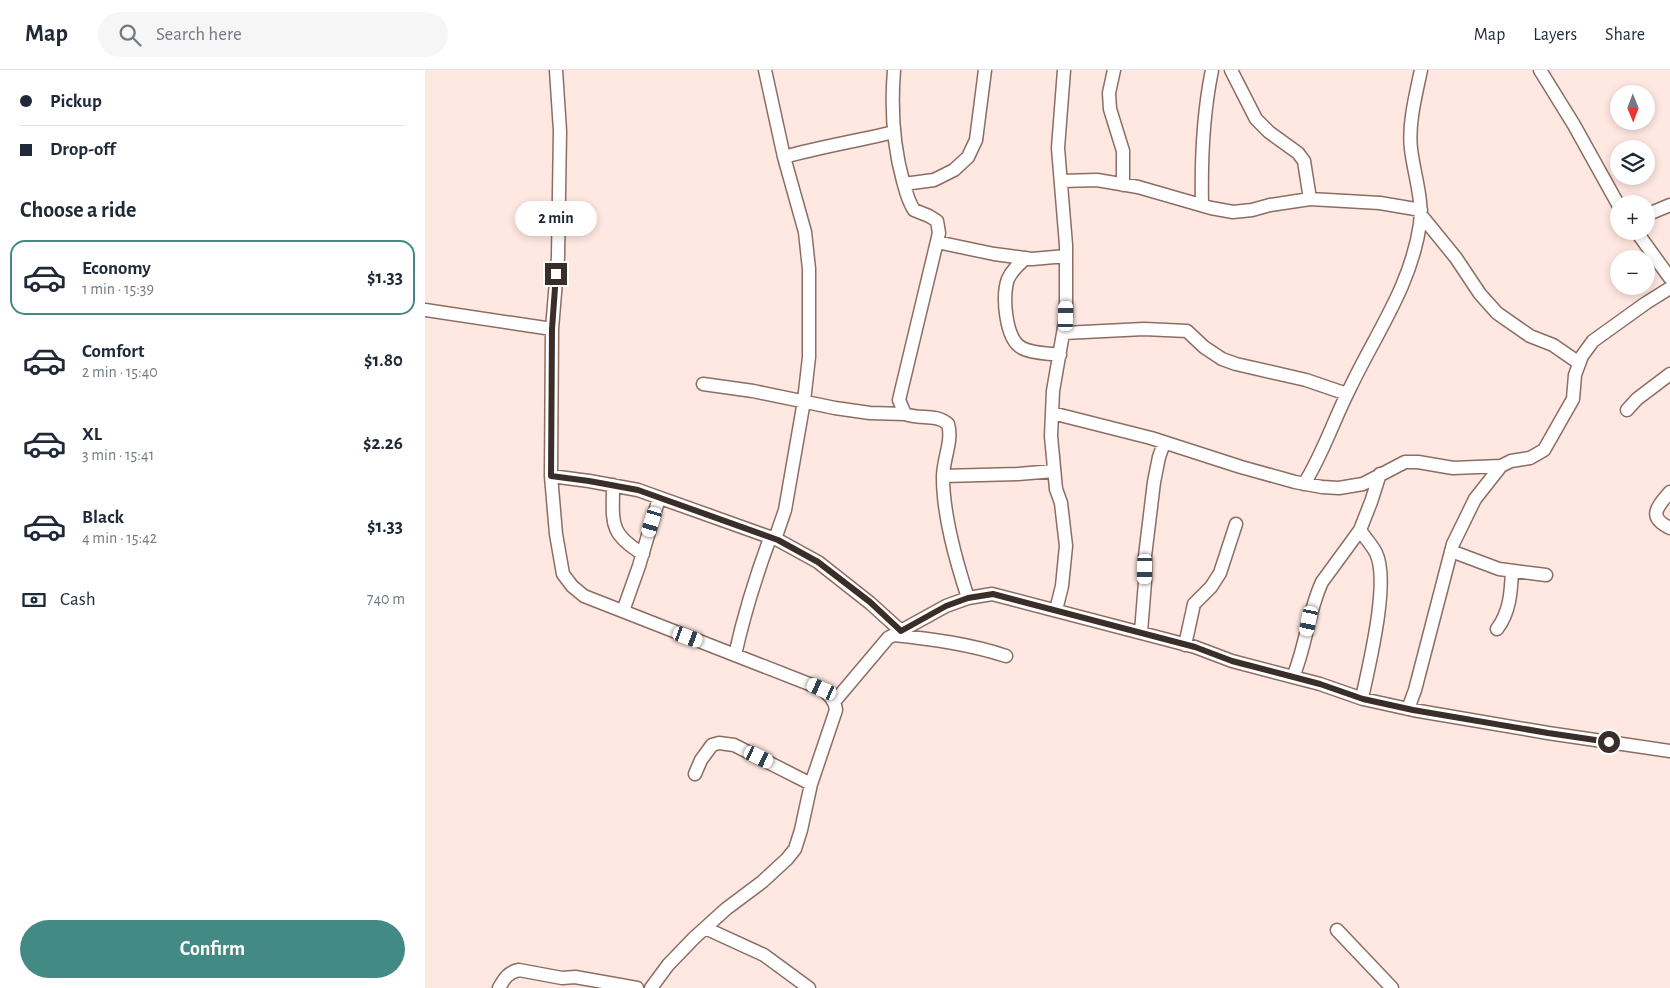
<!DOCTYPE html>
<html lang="en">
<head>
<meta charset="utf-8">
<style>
  body { margin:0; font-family:"Alegreya Sans",sans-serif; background:#f6f6f7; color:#1f2937; height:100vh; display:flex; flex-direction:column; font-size:19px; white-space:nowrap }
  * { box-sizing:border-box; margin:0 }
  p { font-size:16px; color:#747a83 }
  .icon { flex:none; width:28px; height:28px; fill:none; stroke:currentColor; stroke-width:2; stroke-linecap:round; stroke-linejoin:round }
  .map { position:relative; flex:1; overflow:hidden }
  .sheet { display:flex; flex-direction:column; background:#fff; width:425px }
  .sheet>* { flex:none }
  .banner { display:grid; align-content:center; height:110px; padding:0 20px; background:#fff }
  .needle { width:32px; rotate:179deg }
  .controls { position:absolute; left:1185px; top:15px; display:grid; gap:10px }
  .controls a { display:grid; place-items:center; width:45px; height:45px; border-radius:50%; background:#fff; box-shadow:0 2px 8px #0003; font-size:25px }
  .end { position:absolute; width:22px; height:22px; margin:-11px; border:6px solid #3b2e29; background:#fff; box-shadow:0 0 0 2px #fff }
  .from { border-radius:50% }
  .bubble { position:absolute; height:35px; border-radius:18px; background:#fff; box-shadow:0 2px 8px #0003; font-size:16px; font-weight:700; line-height:35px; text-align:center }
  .car { position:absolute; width:15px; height:30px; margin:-15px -8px; border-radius:6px; box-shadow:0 0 4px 1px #0007; background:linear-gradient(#fff 24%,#345 0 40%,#fff 0 76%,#345 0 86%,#fff 0) }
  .banner b { display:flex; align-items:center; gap:18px; height:48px; font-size:19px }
  .banner b+b { border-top:1px solid #e0e1e3 }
  .banner i { width:12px; height:12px; background:#1f2937 }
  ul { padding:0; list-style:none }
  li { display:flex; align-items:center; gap:15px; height:75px; margin:0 10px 8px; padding:0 10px; border:2px solid transparent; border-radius:15px }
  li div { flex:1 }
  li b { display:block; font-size:19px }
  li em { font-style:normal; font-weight:700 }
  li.selected { border-color:#438a85 }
  li>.icon { width:45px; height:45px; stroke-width:1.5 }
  h2 { padding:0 20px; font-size:22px; line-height:60px }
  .pay { display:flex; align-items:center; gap:12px; height:55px; padding:0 20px; font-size:19px }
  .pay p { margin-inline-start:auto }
  .primary-button { display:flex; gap:10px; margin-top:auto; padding:10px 20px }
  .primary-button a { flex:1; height:58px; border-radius:30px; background:#438a85; color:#fff; font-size:20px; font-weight:700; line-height:58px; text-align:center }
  header { display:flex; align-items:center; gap:30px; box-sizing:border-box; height:70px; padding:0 25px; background:#fff; border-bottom:1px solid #e0e1e3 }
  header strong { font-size:24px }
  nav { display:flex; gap:28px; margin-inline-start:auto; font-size:18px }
  .search { width:350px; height:45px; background:#f6f6f7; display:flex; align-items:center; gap:12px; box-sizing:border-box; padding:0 18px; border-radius:28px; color:#747a83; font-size:19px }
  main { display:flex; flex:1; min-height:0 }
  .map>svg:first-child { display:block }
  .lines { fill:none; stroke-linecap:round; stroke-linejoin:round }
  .minor-casing { stroke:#8c6d62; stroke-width:15 }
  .minor { stroke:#fff; stroke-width:12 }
  .route { stroke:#3b2e29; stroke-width:6 }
</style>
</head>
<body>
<header>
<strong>Map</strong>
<div class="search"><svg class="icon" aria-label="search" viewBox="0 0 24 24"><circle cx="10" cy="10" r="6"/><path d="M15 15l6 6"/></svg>Search here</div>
<nav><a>Map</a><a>Layers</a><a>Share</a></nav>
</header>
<main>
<section class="sheet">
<div class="banner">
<b><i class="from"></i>Pickup</b>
<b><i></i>Drop-off</b>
</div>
<h2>Choose a ride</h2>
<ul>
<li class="selected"><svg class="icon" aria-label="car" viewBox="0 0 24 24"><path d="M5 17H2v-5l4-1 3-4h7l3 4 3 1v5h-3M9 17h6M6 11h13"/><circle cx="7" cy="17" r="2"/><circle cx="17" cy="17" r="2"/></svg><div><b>Economy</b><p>1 min · 15:39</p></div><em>$1.33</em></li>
<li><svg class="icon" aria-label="car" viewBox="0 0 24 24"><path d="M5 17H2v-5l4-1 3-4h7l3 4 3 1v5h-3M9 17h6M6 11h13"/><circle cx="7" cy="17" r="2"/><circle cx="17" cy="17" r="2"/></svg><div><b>Comfort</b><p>2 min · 15:40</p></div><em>$1.80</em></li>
<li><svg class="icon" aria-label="car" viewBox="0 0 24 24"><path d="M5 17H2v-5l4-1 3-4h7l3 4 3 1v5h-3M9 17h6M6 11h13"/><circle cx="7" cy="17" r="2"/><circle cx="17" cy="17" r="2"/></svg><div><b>XL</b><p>3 min · 15:41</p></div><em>$2.26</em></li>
<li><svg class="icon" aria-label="car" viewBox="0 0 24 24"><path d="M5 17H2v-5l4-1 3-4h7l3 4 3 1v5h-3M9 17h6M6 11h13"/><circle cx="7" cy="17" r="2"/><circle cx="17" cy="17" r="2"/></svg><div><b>Black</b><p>4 min · 15:42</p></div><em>$1.33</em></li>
</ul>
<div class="pay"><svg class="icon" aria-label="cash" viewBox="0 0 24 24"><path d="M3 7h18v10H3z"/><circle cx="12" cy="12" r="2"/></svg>Cash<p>740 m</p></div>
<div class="primary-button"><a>Confirm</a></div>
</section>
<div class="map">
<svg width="1245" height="918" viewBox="0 0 1245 918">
  <rect width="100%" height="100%" fill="#fee8e1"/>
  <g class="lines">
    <defs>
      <path id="minor" d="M131,0l4,61 -2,126 -6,72 -1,147 5,58 7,40 9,12 12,10 238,93c7,6 13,11 14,21l-25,74 -10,46 -6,19 -8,10 -25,23 -36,27 -32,29 -26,27 -17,23
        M340,0l19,87 21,75 4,37v88l-5,44 -19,109 -10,29
        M469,0c-3,37 -1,75 9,111 3,11 5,20 11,29l15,6 8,5 2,12 -40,167 6,14c15,6 30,-1 43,10 5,17 -5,35 -5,53 0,39 13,84 25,121
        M689,0l-5,23 1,16 13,42v34
        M806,0l25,49 13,13 29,21 6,8 6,38
        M1115,0l34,55 45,81
        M359,87c36,-10 73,-16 110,-25
        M636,111l36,-1 41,7 73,21 22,4 19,-2 18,-5 40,-6 70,4 41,7
        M479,114l30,-4 20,-10 14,-13 8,-17 9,-70
        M777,135c-1,-45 1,-91 10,-135
        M996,145l35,43 24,36 17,19 33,23 23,9 26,18
        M1221,145l24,-10
        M1211,161l34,47
        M512,172l57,12 38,5 34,-3
        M601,188c-7,6 -14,12 -18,21 -6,16 -3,60 14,69 11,6 26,5 38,7
        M0,240l127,19
        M639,263l80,-4 43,2 17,16 18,12 14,5 70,16 41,14
        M278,314l50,7 82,17 35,5 35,1
        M1202,340l10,-11 33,-25
        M627,343l99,25 90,29 54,15 27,5 17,1 24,-4 42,-22h13l35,6 48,-2
        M126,406l38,5 49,9 140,50 40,22 52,41 31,28
        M518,406l75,-2 36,-3
        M879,414c19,-30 30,-65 46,-96 26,-55 61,-102 70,-164 3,-25 -6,-50 -9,-75 -3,-25 5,-55 10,-79
        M188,415c0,37 -5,48 30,69
        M1245,422c-13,15 -23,25 0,36
        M935,460c5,8 12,15 16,23 14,28 -7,112 -14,145
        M1026,481l48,18 47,6
        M631,540l6,-24 4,-40 -5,-43 -5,-14 -5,-53 2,-45 13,-75v-71l-8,-97 6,-78
        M198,541l16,-45 20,-68
        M1072,559c13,-17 14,-37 15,-58
        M716,562l4,-50v-26l9,-74 5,-25 5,-14
        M469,565c37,4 76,9 112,21
        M760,575l9,-41 17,-17 9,-14 16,-49
        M310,585c9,-41 21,-79 35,-117
        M868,607c13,-31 15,-65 29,-95l38,-52 11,-28 9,-28
        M409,632l54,-64 58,-32 22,-8 24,-4 203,53 37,14 88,23 43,15 50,11 135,23 122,18
        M983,639l7,-19 38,-146 22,-45 26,-33 10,-5 19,-3 14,-8 29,-51 2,-24 7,-19 11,-15 53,-38 24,-15
        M270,704l6,-14 11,-15 7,-2 15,2 77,39
        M280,858l59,27 45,33
        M912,860l55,58
        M74,918c5,-9 9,-16 20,-18l43,8 13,-1 62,11"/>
    </defs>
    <use href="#minor" class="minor-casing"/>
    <use href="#minor" class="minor"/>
  </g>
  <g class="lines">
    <path class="route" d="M131,204l-4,55 -1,147 38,5 49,9 140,50 40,22 52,40 31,29 45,-25 22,-8 25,-4 202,53 37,14 88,23 43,15 50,11 135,23 61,9"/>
  </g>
</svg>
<div class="controls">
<a><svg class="needle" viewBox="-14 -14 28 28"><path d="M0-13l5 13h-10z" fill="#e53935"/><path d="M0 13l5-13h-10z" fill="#747a83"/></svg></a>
<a><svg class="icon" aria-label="layers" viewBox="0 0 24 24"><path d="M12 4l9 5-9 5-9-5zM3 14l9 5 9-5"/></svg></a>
<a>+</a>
<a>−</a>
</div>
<i class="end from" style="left:1184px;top:672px"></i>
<i class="end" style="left:131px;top:204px"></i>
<div class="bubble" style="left:90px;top:131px;width:82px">2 min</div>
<i class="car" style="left:641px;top:246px;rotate:1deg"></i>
<i class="car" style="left:227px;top:452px;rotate:197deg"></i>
<i class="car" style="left:720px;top:499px;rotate:181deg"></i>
<i class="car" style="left:884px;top:551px;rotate:192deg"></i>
<i class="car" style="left:263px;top:567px;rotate:110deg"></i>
<i class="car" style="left:397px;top:619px;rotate:294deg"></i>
<i class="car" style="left:334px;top:687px;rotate:116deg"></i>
</div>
</main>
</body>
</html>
